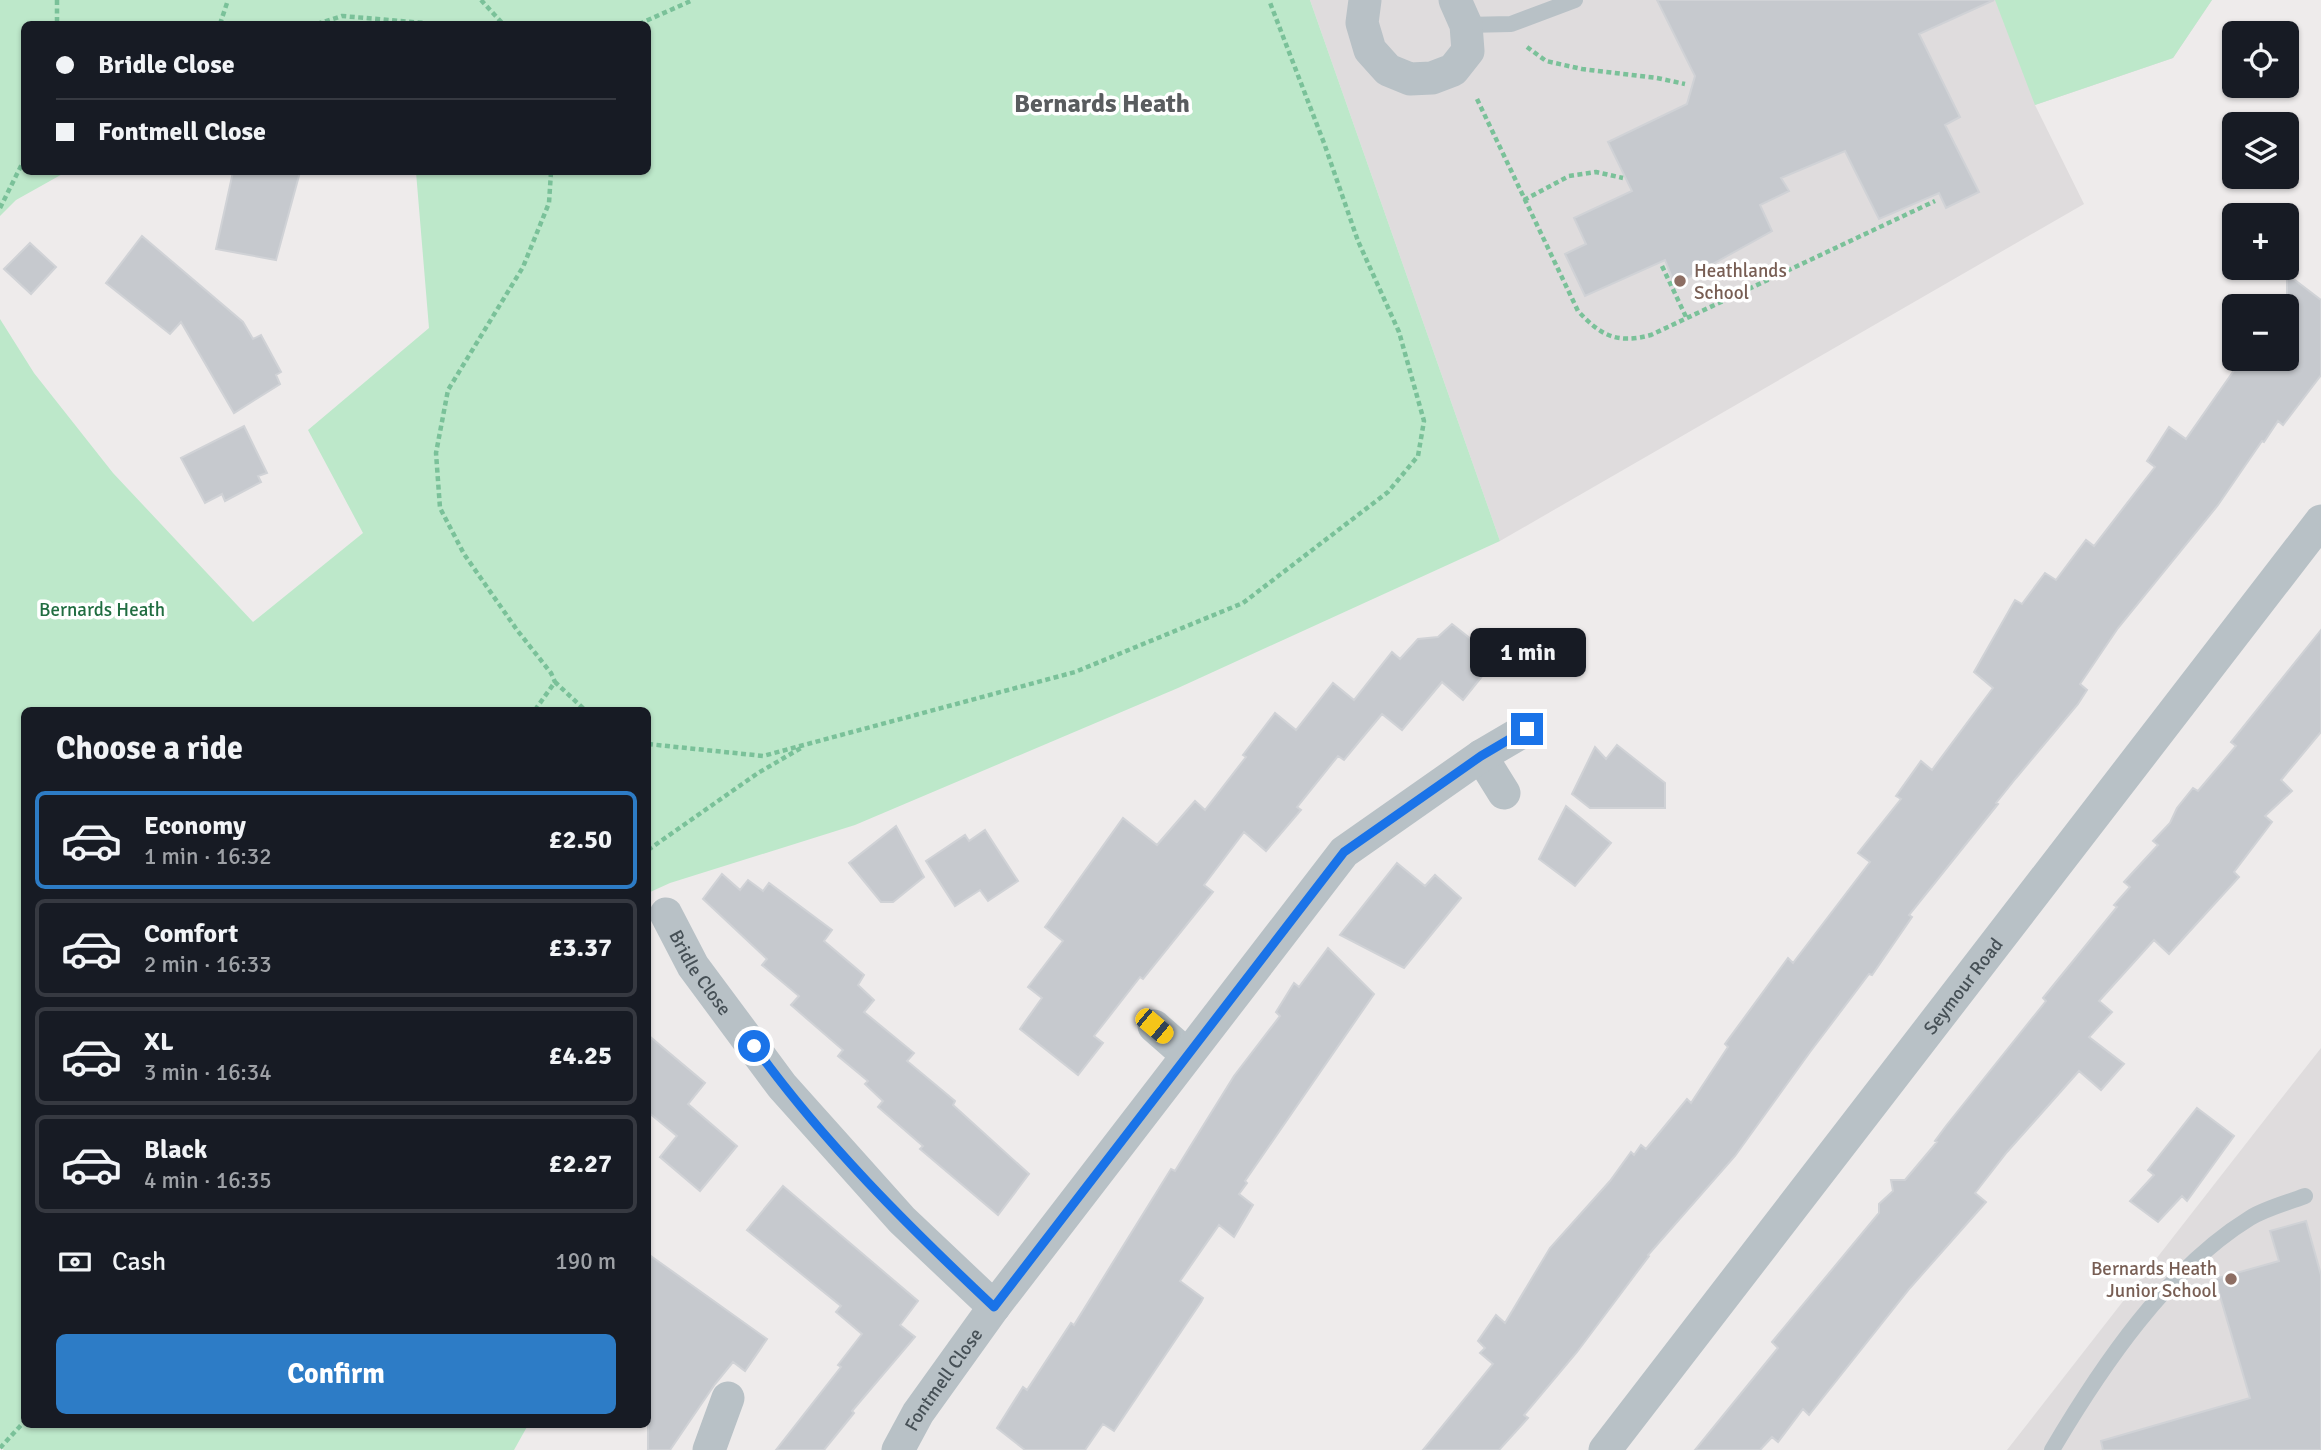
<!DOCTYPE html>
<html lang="en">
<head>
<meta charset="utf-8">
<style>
  body { margin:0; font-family:Signika,sans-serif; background:#242831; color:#f1f3f6; height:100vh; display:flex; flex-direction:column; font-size:26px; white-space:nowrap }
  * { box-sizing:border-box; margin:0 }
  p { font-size:23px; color:#9ea1a6 }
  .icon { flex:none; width:38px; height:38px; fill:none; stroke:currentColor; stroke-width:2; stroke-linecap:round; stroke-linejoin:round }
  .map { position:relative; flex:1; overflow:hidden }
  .drawer { position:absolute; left:21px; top:707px; width:630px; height:721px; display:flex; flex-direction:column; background:#171b24; border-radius:10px; box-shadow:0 2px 5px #0004 }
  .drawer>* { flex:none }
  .top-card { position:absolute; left:21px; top:21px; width:630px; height:154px; border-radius:10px; box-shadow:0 2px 5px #0004; display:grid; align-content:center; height:154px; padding:0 35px; background:#171b24 }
  .buttons { position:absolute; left:2222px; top:21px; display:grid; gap:14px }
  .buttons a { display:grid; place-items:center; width:77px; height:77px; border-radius:10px; background:#171b24; box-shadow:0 2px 5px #0004; font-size:35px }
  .end { position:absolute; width:32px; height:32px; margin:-16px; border:9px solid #1a73e8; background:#fff; box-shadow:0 0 0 4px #fff }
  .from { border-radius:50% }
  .bubble { position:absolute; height:49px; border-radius:10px; background:#171b24; box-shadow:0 2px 5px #0004; font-size:23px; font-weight:700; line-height:49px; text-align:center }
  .car { position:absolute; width:21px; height:42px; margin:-21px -10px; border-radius:9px; box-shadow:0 0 5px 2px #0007; background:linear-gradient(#f5c518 24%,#345 0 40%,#f5c518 0 76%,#345 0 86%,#f5c518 0) }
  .top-card b { display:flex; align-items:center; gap:24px; height:66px; font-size:26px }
  .top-card b+b { border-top:2px solid #363941 }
  .top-card i { width:18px; height:18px; background:#f1f3f6 }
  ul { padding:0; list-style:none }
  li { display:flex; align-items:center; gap:21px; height:98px; margin:0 14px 10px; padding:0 21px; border:4px solid #363941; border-radius:10px }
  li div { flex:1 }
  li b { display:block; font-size:26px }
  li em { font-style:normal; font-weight:700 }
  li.on { border-color:#2d7cc6 }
  li>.icon { width:63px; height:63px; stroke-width:1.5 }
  h2 { padding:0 35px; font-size:32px; line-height:84px }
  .pay { display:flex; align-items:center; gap:18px; height:77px; padding:0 35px; font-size:26px }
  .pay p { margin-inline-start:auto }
  .button { display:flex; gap:14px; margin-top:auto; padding:14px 35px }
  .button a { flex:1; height:80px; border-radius:10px; background:#2d7cc6; color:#fff; font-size:28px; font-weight:700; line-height:80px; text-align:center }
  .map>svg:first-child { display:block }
  .education { fill:#dfdcdd }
  .green { fill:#bde8ca }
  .building { fill:#c6c9ce; stroke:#d0d2d6; stroke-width:2 }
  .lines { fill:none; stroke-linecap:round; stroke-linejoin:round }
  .path { stroke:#7ac199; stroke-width:4.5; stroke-dasharray:5 3.5; stroke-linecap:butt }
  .service { stroke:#b8c1c6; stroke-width:16 }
  .minor { stroke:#b8c1c6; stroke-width:33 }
  .route { stroke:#1a73e8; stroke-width:9 }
  .education-dot { fill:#8d6e63; stroke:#fff; stroke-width:2.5 }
  .labels { text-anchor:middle; stroke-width:7; stroke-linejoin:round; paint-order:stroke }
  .education-label { font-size:19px; fill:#785e54; stroke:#fff; text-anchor:start }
  .park-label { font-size:19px; fill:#216d41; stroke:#fff }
  .street-label { font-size:19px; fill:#465056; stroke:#fff }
  .district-label { font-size:26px; font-weight:bold; fill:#595c5f; stroke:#fff }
</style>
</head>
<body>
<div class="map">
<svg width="2321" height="1450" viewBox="0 0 2321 1450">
  <rect width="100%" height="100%" fill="#eeebeb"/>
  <path class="education" d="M1310,0h902l-39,58 -138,47 49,99 -584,337z
    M2321,1048v402h-314l266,-341z"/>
  <path class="green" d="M0,0h1310l190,541 -322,147 -323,137 -185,58 -22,10v-183h-624v714l504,1 -14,25h-510l-4,-3v-1128l34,54 79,100 140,149 110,-89 -55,-103 121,-102 -13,-156h232v-148h-624v148h42l-50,28 -16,16z
    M1995,0h217l-39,58 -138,47z"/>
  <path class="building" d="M1657,0h337l-75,34 41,83 -15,8 34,67 -33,16 -7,-15 -60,26 -34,-68 -64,27 8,13 -29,14 12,26 -97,54 -10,-25 -80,36 -20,-42 21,-10 -12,-26 58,-27 -24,-49 79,-38 8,-28z
    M233,172h67l-24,88 -60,-11z
    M142,236l101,86 10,17 8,-4 20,37 -5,3 4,9 -46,29 -53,-91 -11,12 -64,-51z
    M30,243l26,24 -25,27 -27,-25z
    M2287,274l34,26v75l-38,50 -5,-4 -14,21 -2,-1 -44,64 -100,123 -38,56 7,6 -9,14 -62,74 -20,25 2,1 -89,111 3,2 -40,58 -3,-1 -59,78 -75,104 -87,99 1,1 -72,96 -53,63 4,3 -29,32h-76l70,-86 -13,-11 5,-5 -7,-7 18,-26 9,8 45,-75 60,-67 21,-29 3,3 7,-10 5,4 41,-50 4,4 37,-56 -3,-3 63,-86 5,5 77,-101 -12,-9 43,-54 -5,-3 25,-35 11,9 61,-82 -19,-16 41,-72 7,4 23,-31 11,7 30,-40 8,6 61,-79 -8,-6 22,-34 17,12 56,-80h45z
    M244,426l23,47 -9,3 3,6 -36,19 -3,-7 -17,9 -24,-45z
    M1452,624l44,35 -33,41 -21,-18 -40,48 -20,-16 -38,46 -6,-4 -41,51 4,3 -35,41 -22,-19 -40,53 9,7 -70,87 -3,-2 -46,59 9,7 -25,32 -58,-46 22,-31 -14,-11 35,-46 -18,-14 78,-109 34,27 38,-44 10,9 41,-53 -3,-2 32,-42 21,17 37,-47 21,17 38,-48 8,7 18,-20 20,-2z
    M2321,630v102l-40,48 11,11 -27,25 7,6 -38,50 5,5 -70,77 -15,-14 -55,61 13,11 -23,25 35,27 -23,26 -22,-19 -72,81 -32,41 11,9 -76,86 -101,127 -6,-6 -25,33 -6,-5 -12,13h-65l83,-102 -6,-6 107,-129v-9l14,-13 -2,-11h14l32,-38 -2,-1 11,-15 100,-125 -3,-3 74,-91 -3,-2 16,-18 -6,-5 34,-37 -5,-4 17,-18 7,-15 16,-20 5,3 38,-45 -5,-4z
    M1617,745l48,38v25h-75l-18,-14 23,-47 11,12z
    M1566,806l45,37 -36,43 -36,-27z
    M896,826l28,51 -31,25h-12l-32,-39z
    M985,830l33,51 -30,20 -8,-11 -25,16 -29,-45 39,-26 4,6z
    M1397,863l28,23 10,-11 26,23 -57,70 -64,-33z
    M722,874l18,16 8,-10 15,11 6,-8 63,47 -8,11 40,34 -6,10 16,15 -10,12 50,41 -7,8 48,40 -2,4 76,69 -31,41 -78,-66 3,-3 -45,-39 5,-6 -18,-17 3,-3 -30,-25 5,-6 -52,-45 8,-9 -37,-31 5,-6 -64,-60z
    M1328,948l46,46 -129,187 2,2 -8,11 14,11 -19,32 -15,-12 -39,56 23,17 -2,4 -87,129 -11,-7 -18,26h-60l-28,-22 26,-41 4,3 44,-67 3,2 97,-156 4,2 59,-95 46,-60 -4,-4 18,-29 5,4z
    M648,1035l57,48 -17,21 49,42 -37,45 -40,-34 17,-21 -29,-24z
    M2197,1108l37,28 -47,65 -5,-5 -24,26 -28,-21 24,-26 -6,-5z
    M783,1186l135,115 -18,24 15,12 -63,74 2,2 -30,37h-48l65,-83 -3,-2 24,-31 -26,-22 5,-6 -94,-76z
    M2306,1221l15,54v175h-218l-2,-9 149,-43 -35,-119 64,-18 -9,-30z
    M648,1254l119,85 -22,32 -12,-9 -18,22 -45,66h-22z"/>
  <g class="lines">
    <path class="path" d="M57,0v24
      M481,0l22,24
      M220,24l8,-24
      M317,24l25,-8 94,8
      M639,24l54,-24
      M1527,47l19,14 36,8 75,9 28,6
      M1477,99l101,212c23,25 39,33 73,24l284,-134
      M551,172l-2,31 -26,64 -75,123 -12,63 4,55 24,46 53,76 34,43 4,9
      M1524,200l45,-24 27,-4 27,6
      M0,208l24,-48
      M1662,266l25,53
      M535,710l20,-28 30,28
      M648,744l115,12 312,-84 168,-69 145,-111 30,-36 6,-35 -25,-89 -41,-91 -34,-98 -55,-143
      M648,850l110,-77 43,-25
      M0,1448l24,-26"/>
    <path class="service" d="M1466,25l45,-1 64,-24
      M2052,1450c49,-83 115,-181 198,-232 16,-10 37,-15 55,-22"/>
    <g class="minor">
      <path d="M1365,0l-3,23 8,27 18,20 22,9 22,-1 21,-8 15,-19 -2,-26 -11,-25"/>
      <path d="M1481,756l23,37"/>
      <path id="s1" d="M666,914l27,52 89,120 120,134 92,87"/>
      <path d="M1154,1026l33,29"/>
      <path d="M709,1450l19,-52"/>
      <path id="s2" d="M898,1450l20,-37 76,-106 350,-455 137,-96 46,-27"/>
      <path id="s3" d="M1605,1450l716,-929"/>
    </g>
  </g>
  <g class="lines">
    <path class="route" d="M754,1046c69,96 154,180 240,261l350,-455 137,-96 46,-27"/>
  </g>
  <g class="education-dot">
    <circle cx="1680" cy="281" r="7"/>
    <circle cx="2231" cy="1279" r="7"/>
  </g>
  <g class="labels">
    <g class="education-label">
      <text x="1694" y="277">Heathlands<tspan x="1694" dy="22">School</tspan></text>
      <text x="2217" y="1275" text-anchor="end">Bernards Heath<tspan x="2217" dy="22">Junior School</tspan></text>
    </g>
    <g class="park-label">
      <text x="102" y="616">Bernards Heath</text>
    </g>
    <g class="street-label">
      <text dy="7" stroke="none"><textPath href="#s1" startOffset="68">Bridle Close</textPath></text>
      <text dy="7" stroke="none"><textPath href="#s3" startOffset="586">Seymour Road</textPath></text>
      <text dy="7" stroke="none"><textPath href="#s2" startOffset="84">Fontmell Close</textPath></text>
    </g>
    <g class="district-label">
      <text x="1102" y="112">Bernards Heath</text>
    </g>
  </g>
</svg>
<div class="buttons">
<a><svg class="icon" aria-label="locate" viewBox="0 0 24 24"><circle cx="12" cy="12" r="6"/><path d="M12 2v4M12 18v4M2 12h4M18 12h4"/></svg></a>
<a><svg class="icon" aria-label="layers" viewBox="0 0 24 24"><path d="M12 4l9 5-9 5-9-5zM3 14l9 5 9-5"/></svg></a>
<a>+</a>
<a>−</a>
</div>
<i class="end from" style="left:754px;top:1046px"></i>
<i class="end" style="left:1527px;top:729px"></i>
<div class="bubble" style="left:1470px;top:628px;width:116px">1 min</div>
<i class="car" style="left:1154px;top:1026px;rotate:130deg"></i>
<div class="top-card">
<b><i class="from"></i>Bridle Close</b>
<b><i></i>Fontmell Close</b>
</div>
<section class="drawer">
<h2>Choose a ride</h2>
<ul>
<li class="on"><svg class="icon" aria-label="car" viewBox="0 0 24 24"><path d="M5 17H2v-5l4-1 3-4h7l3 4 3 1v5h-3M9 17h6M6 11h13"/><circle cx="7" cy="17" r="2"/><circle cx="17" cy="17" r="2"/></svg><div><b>Economy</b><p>1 min · 16:32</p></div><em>£2.50</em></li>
<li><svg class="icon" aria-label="car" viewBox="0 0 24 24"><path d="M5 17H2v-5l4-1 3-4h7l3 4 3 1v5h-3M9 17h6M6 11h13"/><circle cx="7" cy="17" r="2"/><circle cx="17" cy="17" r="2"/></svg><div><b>Comfort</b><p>2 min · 16:33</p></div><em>£3.37</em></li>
<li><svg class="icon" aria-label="car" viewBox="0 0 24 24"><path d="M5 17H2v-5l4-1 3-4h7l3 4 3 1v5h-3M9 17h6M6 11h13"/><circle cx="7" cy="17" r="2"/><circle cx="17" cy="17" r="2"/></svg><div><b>XL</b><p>3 min · 16:34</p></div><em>£4.25</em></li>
<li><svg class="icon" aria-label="car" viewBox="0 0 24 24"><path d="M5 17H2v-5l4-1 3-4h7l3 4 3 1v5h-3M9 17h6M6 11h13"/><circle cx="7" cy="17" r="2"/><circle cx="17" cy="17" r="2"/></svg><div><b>Black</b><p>4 min · 16:35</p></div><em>£2.27</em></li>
</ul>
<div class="pay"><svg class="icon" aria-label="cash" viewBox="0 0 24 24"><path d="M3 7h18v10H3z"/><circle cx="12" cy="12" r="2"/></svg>Cash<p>190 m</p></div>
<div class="button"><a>Confirm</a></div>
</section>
</div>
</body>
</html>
